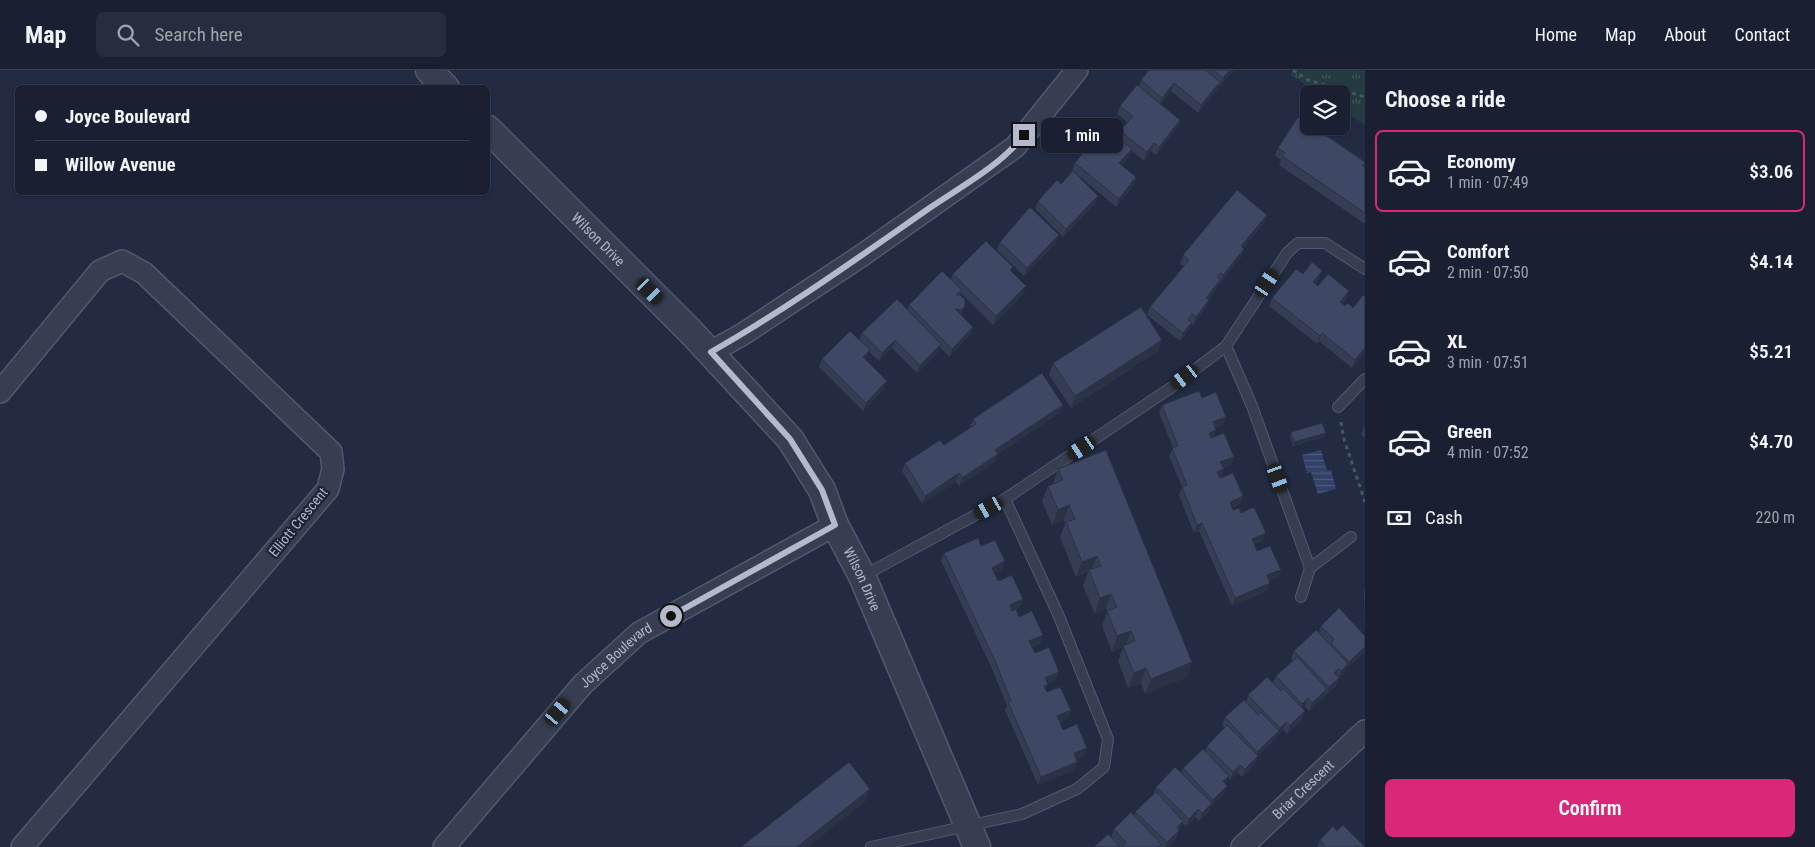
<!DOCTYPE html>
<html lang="en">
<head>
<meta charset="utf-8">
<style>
  body { margin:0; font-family:"Roboto Condensed",sans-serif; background:#272d3e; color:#f1f3f6; height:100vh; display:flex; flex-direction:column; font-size:19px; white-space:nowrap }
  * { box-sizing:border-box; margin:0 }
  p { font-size:16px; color:#9fa3ac }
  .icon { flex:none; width:28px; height:28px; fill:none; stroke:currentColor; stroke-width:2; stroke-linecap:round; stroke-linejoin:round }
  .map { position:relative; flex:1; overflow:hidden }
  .sheet { display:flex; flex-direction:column; background:#1a2032; width:450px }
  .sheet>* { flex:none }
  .top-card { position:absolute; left:15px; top:15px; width:475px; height:110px; border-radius:8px; box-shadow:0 1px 4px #0004,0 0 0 1px #383e4d; display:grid; align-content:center; height:110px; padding:0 20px; background:#1a2032 }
  .tools { position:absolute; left:1300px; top:15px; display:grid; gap:10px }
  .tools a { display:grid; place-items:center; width:50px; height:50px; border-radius:8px; background:#1a2032; box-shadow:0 1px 4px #0004,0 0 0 1px #383e4d; font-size:25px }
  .end { position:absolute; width:22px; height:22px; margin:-11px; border:6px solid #b4b9cc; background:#111; box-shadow:0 0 0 2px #111 }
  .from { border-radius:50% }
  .bubble { position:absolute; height:35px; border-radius:8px; background:#1a2032; box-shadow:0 1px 4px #0004,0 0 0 1px #383e4d; font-size:16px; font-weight:600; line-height:35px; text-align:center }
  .car { position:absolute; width:15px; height:30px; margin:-15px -8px; border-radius:6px; box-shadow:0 0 4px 1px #0007; background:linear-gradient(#222 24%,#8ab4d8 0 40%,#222 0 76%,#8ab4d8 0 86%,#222 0) }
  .top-card b { display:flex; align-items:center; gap:18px; height:48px; font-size:19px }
  .top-card b+b { border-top:1px solid #383e4d }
  .top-card i { width:12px; height:12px; background:#f1f3f6 }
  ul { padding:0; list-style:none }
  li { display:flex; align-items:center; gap:15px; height:82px; margin:0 10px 8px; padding:0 10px; border:2px solid transparent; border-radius:8px }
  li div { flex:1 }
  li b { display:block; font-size:19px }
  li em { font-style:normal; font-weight:600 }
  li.selected { border-color:#db2777 }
  li>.icon { width:45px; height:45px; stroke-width:1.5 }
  h2 { padding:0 20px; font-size:22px; line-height:60px }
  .pay { display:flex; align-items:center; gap:12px; height:55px; padding:0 20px; font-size:19px }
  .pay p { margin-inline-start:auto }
  .action { display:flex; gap:10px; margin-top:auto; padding:10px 20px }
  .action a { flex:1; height:58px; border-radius:8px; background:#db2777; color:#fff; font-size:20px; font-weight:600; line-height:58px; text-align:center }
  header { display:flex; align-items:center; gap:30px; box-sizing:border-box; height:70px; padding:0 25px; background:#1a2032; border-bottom:1px solid #383e4d }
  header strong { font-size:24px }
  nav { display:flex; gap:28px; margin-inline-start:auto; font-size:18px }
  .search { width:350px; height:45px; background:#272d3e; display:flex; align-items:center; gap:12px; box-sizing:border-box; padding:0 18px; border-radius:8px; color:#9fa3ac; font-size:19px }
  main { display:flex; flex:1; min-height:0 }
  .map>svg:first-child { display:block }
  .park { fill:url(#park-tufts) }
  .water { fill:url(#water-rules) }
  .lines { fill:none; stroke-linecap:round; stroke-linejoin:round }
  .service-casing { stroke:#52596c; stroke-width:12 }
  .minor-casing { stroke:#52596c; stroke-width:24 }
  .tertiary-casing { stroke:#52596c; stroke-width:29 }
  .path { stroke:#435860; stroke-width:3; stroke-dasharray:4 4; stroke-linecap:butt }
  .service { stroke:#373e52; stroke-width:10 }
  .minor { stroke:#373e52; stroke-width:21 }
  .tertiary { stroke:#373e52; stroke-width:26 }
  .wall { fill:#353d55 }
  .shaded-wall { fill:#2b3245 }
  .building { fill:#3e4763; stroke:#2b3245 }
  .route { stroke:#b4b9cc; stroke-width:6 }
  .labels { text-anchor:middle; stroke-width:4.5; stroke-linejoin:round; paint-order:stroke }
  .street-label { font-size:14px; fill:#b4b9cc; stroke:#1c2337 }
</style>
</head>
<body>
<header>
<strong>Map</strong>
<div class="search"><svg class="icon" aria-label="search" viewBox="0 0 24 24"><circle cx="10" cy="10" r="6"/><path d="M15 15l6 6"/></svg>Search here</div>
<nav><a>Home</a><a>Map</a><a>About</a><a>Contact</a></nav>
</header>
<main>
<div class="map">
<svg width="1365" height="777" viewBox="0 0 1365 777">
  <defs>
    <pattern id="park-tufts" width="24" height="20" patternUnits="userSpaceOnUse" patternTransform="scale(1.25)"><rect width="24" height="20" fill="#243b43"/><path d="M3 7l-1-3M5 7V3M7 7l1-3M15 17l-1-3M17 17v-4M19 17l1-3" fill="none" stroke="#41555d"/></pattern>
    <pattern id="water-rules" width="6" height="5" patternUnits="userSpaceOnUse" patternTransform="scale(1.25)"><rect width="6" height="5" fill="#334169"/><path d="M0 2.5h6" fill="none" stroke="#4e5a7d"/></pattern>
  </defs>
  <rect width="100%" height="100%" fill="#222b42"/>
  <path class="park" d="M1294,0h71v55l-24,-16v-15h-22l-29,-20z"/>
  <path class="water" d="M1321,380l6,21 4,-1 5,19 -18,5 -7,-22 -4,1 -5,-18z"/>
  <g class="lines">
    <defs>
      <path id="service" d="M1226,276l26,60 58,162
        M1338,337l27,-28
        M863,506l142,-77 167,-112 54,-41 61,-93 11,-10h27l40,26
        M1301,527l9,-29 41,-31
        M871,777l151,-33 55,-25 27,-22 4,-28 -50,-125 -53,-115"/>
      <g id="minor">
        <path d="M711,282l32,-18 118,-78 154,-109 62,-77"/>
        <path d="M0,322l100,-121 22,-10 22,12 187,179 2,17 -5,20 -306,358"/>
        <path id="s1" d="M444,777l139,-163 56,-51 196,-108"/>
        <path id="s2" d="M1242,777l123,-116"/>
      </g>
      <g id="tertiary">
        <path d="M429,0l17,18"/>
        <path id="s3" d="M488,59l203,203 99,107 32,51 13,35 27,51 115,271"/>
      </g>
    </defs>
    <use href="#service" class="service-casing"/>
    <use href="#minor" class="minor-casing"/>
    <use href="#tertiary" class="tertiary-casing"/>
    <path class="path" d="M1293,0l15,10 57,17
      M1341,352l3,17 21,63"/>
    <use href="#service" class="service"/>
    <use href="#minor" class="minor"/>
    <use href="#tertiary" class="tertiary"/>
  </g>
  <path class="wall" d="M1149,0h85l-14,16 -2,-1 -1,5 -19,23 -27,-22 -10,13 19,16 -3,8 -21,27 -5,-4 -7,10 -13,-11 -2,7 -7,8 14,12 -2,8 -18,22 -38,-32 20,21 -3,8 -32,33 -28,-28 3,-8 23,-17 11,-13 3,-8 25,-17 18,-9 2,-6 7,-9 -10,-8 3,-8 19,-20 2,-6z
    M1278,78l87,15 -1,4 1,1v56l-86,-59 2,-5 -6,-4z
    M1267,145l-3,8 -21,25 1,1 -3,8 -21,26h-1l-2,5 -8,11 -3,9 -13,17 -2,-1 -2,6 -9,11 -33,-26 3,-8 34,-41 -4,-2 3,-9z
    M1059,165l-3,8 -32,33 -27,-26 3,-8z
    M1011,201l15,15 -3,8 -30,31 -32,-32 -1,2 2,19 -1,1 12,12 -3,8 -21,22 -9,-10 -2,5 -21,21 -25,-25 -13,13 -10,-9 -3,7 18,30 -21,22 -44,-44 3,-8 38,-19 2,-7 45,-23 2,-5 42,-26 2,-5z
    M1303,204l16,5 -4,5 3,2 28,13 -4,5 23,48 -13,16 -33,-27 -2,3 -48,-38 3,-8z
    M1162,270l-4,11 -87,57 -22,-33 4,-12z
    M1202,328l24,19 -3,8 -7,3v2l-2,6 20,21 -3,8 -8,3 -2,10h-1l23,18 -3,8 -8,4 1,2 8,3 22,28 -9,3 3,7 24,19 -3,8 -8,3 -3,10 -35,15 -33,-75 -5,2 -15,-38 3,-8 -13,-31 4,-8 -14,-35 3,-8z
    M1060,343l-62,41 -3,8 -36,24 -3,-4 -34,22 -20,-33 3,-8 39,-18 26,-17v-1l3,-8z
    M1365,355v13l-4,-4z
    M1291,362l35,1 -2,4 -31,9 -3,-10z
    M1058,399l134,193 -5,15 -42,17 -4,-11 -13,5 -10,-27 5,-14 -11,5 -10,-26 5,-14 -1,-3 -11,5 -12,-28 5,-14 -12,5 -16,-40 5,-13 -1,-4 -12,5 -10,-24 6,-15 5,-2z
    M981,476l24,15 -3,9 -8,3 4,8 22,26 -8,4 31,24 -3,8 -8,4 3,6 21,27 -9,4 -1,5 1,3 24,18 -3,8 -8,4 3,8 21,26 -8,3 1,3 -3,8 -36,15 -33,-75 2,-4 -14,-35 -52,-110 3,-8z
    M1365,519v63l-19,17 -1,3 -6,7 -3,7 -10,9h-1l-1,2 -15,14 -4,-5 -2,2 2,3 -3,8 -15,15 -4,-4 -5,5 -2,4 -19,18 -2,7 -13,13 -4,-4 -8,7 -2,-3 -3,7 -1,10 -14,13 -1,4 -10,10 -4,-4 -9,10 -4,-4 -2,6 -1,1 -3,9 -8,8h-74l17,-10 3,-8 20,-13 1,-4 18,-17 3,-8 25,-14 2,-5 22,-17 2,-5 18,-18 -3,-3 3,-8 21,-15 2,-7 25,-12 3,-7 17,-15 -2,-2 3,-8 25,-19 2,-6 44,9 -1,-43z
    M1337,761l28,16h-48l3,-7z"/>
  <path class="shaded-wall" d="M1230,0h4l-14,16 3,-8z
    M1220,12l-3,8 -19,23 3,-8z
    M1174,13l-3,8 -12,15 3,-8z
    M1180,50l-3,8 -21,27 3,-8z
    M1154,73l-3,8 -7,10 3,-9z
    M1132,79l-3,8 -13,14 3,-8z
    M1136,107l-2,8 -18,22 3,-8z
    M1098,126l-3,8 -32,33 3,-8z
    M1267,145l-3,8 -26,32 3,-9z
    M1059,165l-3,8 -32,33 3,-8z
    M1244,179l-3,8 -21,26 3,-8z
    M1322,201l-3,8 -9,11 3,-8z
    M1220,210l-3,8 -14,18 3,-8z
    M1026,216l-3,8 -30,31 3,-9z
    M1349,221l-3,8 -9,11 3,-8z
    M1209,230l-3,8 -13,17 3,-8z
    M965,236l-3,8 -4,4 -3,-9z
    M1192,252l-3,8 -9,11 3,-8z
    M973,257l-3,8 -21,22 3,-8z
    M1322,263l-3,8 -2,3 3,-8z
    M895,270l-3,8 -13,13 3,-8z
    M1162,270l-4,11 -87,57 4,-12z
    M941,274l-3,8 -21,21 3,-8z
    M1365,278v4l-13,16 3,-8z
    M870,280l-3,8 -7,7 3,-8z
    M887,311l-3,8 -21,22 3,-8z
    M1063,335l-3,8 -68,45 3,-8z
    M1226,347l-3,8 -13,6 3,-9z
    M1216,360l-3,8 -7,3 3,-8z
    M1326,363l-2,4 -31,9 1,-4z
    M998,384l-3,8 -36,24 3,-8z
    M1234,387l-3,8 -14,6 3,-9z
    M1224,399l-3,9 -7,2 3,-8z
    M959,403l-3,9 -34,22 3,-8z
    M1243,426l-3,8 -13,6 3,-8z
    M1069,435l-5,15 -12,5 6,-15z
    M1202,453l-3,8 -5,2 3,-8z
    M1266,463l-3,8 -14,6 3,-8z
    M1097,486l-6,15 -2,-1 -1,2 -12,5 6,-15z
    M1005,491l-3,9 -13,6 3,-8z
    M1281,500l-3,8 -14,6 3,-9z
    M1270,513l-3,8 -35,15 3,-8z
    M1111,524l-5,15 -11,5 5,-16z
    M1023,529l-3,8 -13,6 3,-8z
    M1131,561l-5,15h-3v1l-11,5 5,-16z
    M1043,565l-3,8 -14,6 3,-8z
    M1365,577v5l-19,17 -1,3 -6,7 -3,7 -10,9 3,-8 10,-9 2,-7 7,-7 1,-2z
    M1192,592l-5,15 -42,17 6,-15z
    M1146,598l-5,15 -13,5 6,-15z
    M1339,598l-3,8 -2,-3z
    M1059,602l-3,8 -14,6 3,-8z
    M1327,619l-3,8 -15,14 3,-8z
    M1308,628l-3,8 -6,6 3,-8z
    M1071,640l-3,8 -14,6 3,-8z
    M1305,641l-3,8 -15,15 3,-9z
    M1286,652l-3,8 -5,5 -2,4 -19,18 -2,7 -13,13 3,-8 10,-11 2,-6 21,-20 2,-4z
    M1087,678l-3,8 -13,6 3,-9z
    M1077,692l-3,8 -36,15 3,-8z
    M1240,695l-2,8 -8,7 3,-8z
    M1229,706l-3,8 -6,5 3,-8z
    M1227,716l-3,8 -14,13 -1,4 -10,10 3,-8 9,-9 2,-4z
    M870,719l-4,12 -58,46h-11z
    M1198,739l-3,8 -9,10 3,-8z
    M1183,751l-3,8 -6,6 3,-8z
    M1179,761l-3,8 -8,8h-2l1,-5z"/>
  <path class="building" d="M1149,0h56l15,12 -19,23 -27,-22 -12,15 -21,-18z
    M1213,0h17l-7,8z
    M1137,15l43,35 -21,27 -5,-4 -7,9 -27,-21 13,-15 -13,-10z
    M1298,47l11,7v2h3l53,36 -2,4 2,2v45l-83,-57 3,-3 -7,-5z
    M1111,62l21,17 -13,14 17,14 -17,22 -44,-36 18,-23 7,6z
    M1073,101l25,25 -32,33 -28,-28 19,-21 4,4z
    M1237,120l30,25 -26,31 3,3 -21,26 -3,-2 -3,4 3,3 -14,18 3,2 -13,17 -4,-3 -4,6 4,2 -9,11 -33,-26 39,-47 -6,-5z
    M1030,137l29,28 -32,33 -27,-26z
    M986,171l27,26 -3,3 16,16 -30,30 -43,-42z
    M1312,192l10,9 -9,11 5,4 10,-12 21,17 -9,11 5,4 3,-3 5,5 10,-13 2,2v51l-10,12 -33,-27 -2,3 -48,-38 24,-29 7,5z
    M942,201l20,19 -6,5h4l5,4v7l-4,4 -6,-1 18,18 -21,22 -43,-44z
    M897,229l44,45 -21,21 -25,-25 -13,13 -20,-20z
    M1141,237l21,33 -87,56 -22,-33z
    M850,261l20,19 -7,7 24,24 -21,22 -44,-44z
    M1042,303l21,32 -68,45 3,4 -36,24 -3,-5 -34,23 -20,-33 35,-23 4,5 32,-21 -3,-5z
    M1199,321l3,7 14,-6 10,25 -13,5 3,8 -7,3 2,5 13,-5 10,24 -14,5 4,7 -7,3 3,6 13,-5 10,23 -13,6 3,8 6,-2 2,5 13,-6 12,26 -14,6 5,12 13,-5 11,24 -14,5 3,8 -35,15 -33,-75 -5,2 -15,-38 5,-2 -15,-37 6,-2 -16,-41z
    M1322,353l4,10 -32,9 -3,-10z
    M1106,380l86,212 -41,17 -5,-11 -12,5 -11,-27 12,-5 -4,-10 -14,5 -10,-25 10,-4 -6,-13 -11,4 -11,-28 12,-4 -4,-10 -15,6 -16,-40 9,-3 -6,-14 -11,5 -10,-24 15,-6 -5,-11z
    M978,468l3,8 14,-6 10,21 -13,7 6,13 14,-6 11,24 -13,6 2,6 4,-2 3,8 13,-6 11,24 -14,6 6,12 14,-6 10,25 -14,6 3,7 -4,1 3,6 13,-5 11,23 -14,6 6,14 14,-6 10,24 -13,5 3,9 -36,15 -33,-75 3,-1 -15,-38 -52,-110z
    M1339,538l26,28v11l-16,15 -18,-19 3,-4 -13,-13z
    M1316,560l32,34 -7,7 -2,-3 -5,5 5,5 -10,9 -35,-36z
    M1297,587l30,32 -15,14 -4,-5 -6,6 -26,-28z
    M1267,607l14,14 2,-3 22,23 -15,14 -4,-3 -6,6 -32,-33z
    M1244,630l14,15 3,-3 18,19 -22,21 -32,-35z
    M1227,655l31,31 -13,13 -5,-4 -7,7 -26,-26z
    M1203,679l26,27 -6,5 4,5 -14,14 -30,-32z
    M849,692l21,27 -73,58h-56z
    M1175,697l37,36 -10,10 -4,-4 -9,10 -33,-32z
    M1156,722l27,29 -6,6 2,4 -12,11 -32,-30z
    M1131,742l30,32 -3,3h-34l-1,-1 3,-4 -12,-13z
    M1343,755l22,22h-39l-6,-7 13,-14 4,5z
    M1108,764l12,13h-26z"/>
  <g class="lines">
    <path class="route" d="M671,546l164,-91 -13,-35 -32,-51 -79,-87c76,-43 148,-95 220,-145 31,-21 70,-42 93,-72"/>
  </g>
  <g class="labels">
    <g class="street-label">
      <text dy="5" stroke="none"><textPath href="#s3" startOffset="156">Wilson Drive</textPath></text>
      <text transform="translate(298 452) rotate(-51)" y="5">Elliott Crescent</text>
      <text dy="5" stroke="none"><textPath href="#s3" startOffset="591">Wilson Drive</textPath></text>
      <text dy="5" stroke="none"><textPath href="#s1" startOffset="258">Joyce Boulevard</textPath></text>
      <text dy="5" stroke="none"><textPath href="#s2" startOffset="84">Briar Crescent</textPath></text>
    </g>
  </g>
</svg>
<div class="tools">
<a><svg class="icon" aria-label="layers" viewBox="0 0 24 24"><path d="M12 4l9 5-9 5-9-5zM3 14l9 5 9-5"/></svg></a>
</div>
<i class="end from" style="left:671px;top:546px"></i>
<i class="end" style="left:1024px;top:65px"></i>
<div class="bubble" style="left:1041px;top:48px;width:82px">1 min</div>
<i class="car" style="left:1267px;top:213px;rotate:33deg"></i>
<i class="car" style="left:650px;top:221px;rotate:135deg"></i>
<i class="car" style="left:1185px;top:307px;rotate:233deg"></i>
<i class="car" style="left:1082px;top:378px;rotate:236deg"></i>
<i class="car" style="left:1278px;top:408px;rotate:160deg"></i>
<i class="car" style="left:989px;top:438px;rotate:241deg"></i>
<i class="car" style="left:558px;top:642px;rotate:40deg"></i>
<div class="top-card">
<b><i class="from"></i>Joyce Boulevard</b>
<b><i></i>Willow Avenue</b>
</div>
</div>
<section class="sheet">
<h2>Choose a ride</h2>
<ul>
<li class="selected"><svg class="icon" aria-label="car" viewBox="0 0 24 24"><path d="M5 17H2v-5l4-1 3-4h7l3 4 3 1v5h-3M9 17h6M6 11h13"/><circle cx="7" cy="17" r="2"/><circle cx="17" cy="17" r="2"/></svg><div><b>Economy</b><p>1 min · 07:49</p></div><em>$3.06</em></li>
<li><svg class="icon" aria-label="car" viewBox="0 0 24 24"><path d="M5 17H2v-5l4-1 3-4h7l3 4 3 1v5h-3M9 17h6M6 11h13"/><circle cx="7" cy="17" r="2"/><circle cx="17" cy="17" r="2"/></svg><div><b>Comfort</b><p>2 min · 07:50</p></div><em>$4.14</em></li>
<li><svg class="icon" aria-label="car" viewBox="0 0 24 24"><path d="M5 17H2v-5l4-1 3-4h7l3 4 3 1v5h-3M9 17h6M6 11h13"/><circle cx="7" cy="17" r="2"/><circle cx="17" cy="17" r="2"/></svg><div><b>XL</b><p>3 min · 07:51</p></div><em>$5.21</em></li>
<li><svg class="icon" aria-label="car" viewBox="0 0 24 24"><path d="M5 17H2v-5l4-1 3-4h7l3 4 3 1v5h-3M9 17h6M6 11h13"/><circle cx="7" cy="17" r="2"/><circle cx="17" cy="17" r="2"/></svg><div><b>Green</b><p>4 min · 07:52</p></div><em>$4.70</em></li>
</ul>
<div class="pay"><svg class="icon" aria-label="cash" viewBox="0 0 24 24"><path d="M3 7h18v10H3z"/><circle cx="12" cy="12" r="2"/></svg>Cash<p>220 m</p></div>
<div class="action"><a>Confirm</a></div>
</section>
</main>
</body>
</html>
